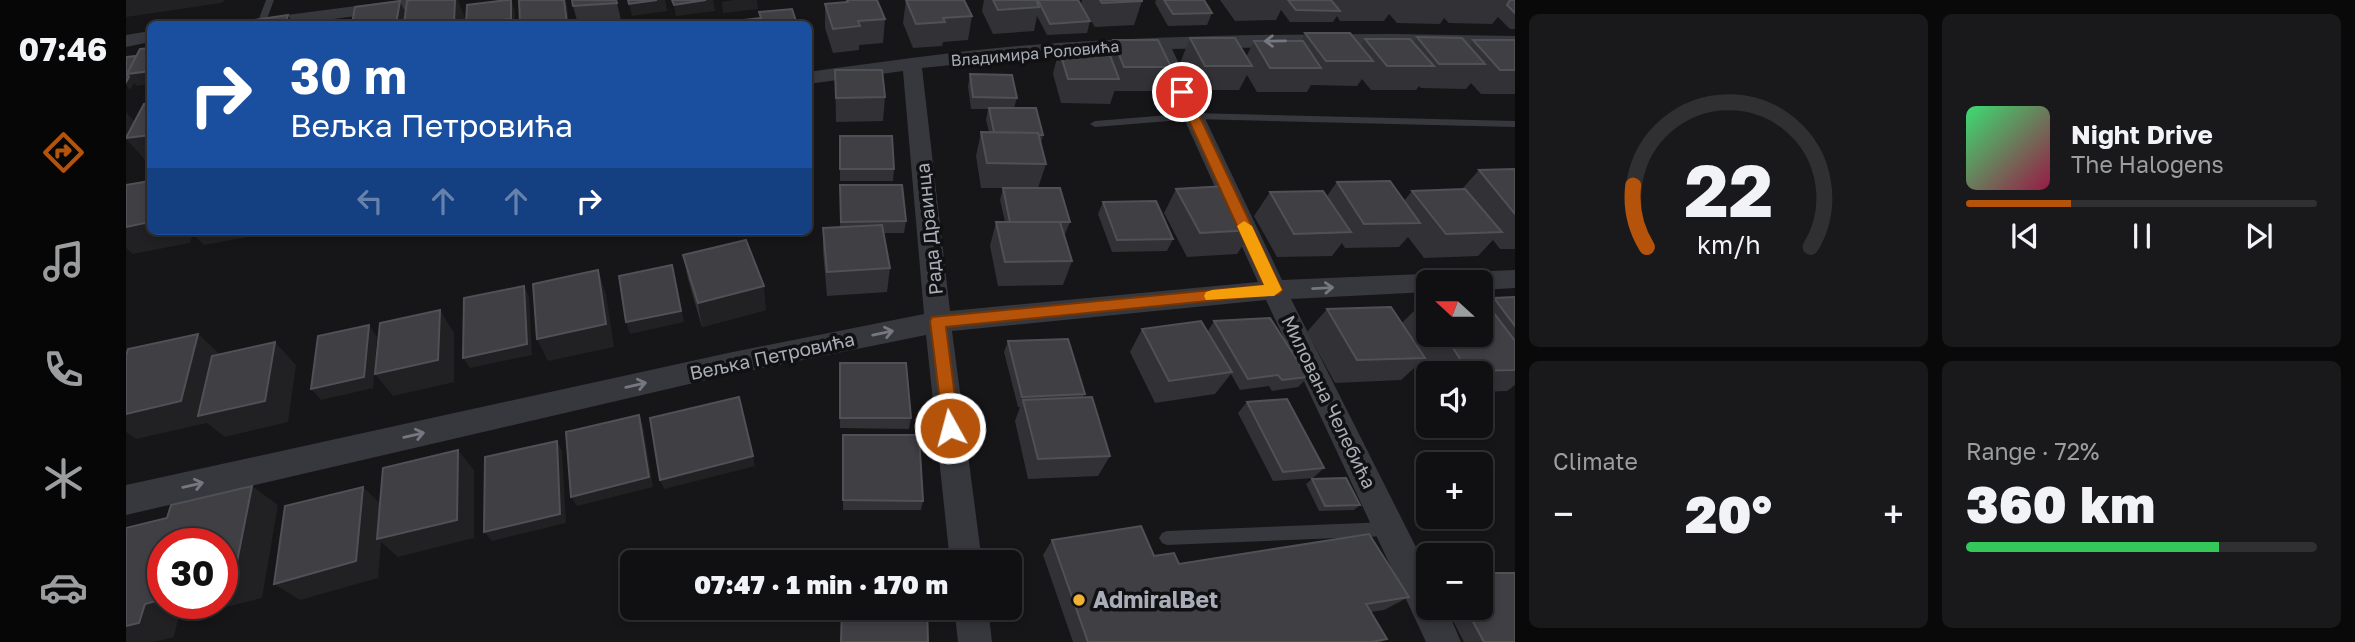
<!DOCTYPE html>
<meta charset="utf-8">
<style>
:root{--surface:#101012;--page:#19191b;--text:#f1f3f6;--muted:#9c9d9f;--line:#303032;--accent:#b45309}
body{margin:0;font-family:"Golos Text",sans-serif;background:var(--page);color:var(--text);height:100vh;display:flex;flex-direction:column;font-size:26px;white-space:nowrap}
*{box-sizing:border-box;margin:0}
p{font-size:23px;color:var(--muted)}
.icon{flex:none;width:38px;height:38px;fill:none;stroke:currentColor;stroke-width:2;stroke-linecap:round;stroke-linejoin:round}
.map{position:relative;flex:1;overflow:hidden}
.panel{display:flex;flex-direction:column;gap:14px;padding:14px;background:#09090a;width:840px}
.panel>*{flex:none}
.banner{position:absolute;left:21px;top:21px;width:665px;height:214px;border-radius:10px;box-shadow:0 4px 10px #0003,0 0 0 2px var(--line);background:#1a4fa0;color:#fff;overflow:hidden}
.needle{width:46px;rotate:291deg}
.buttons{position:absolute;left:1290px;top:270px;display:grid;gap:14px}
.buttons a{display:grid;place-items:center;width:77px;height:77px;border-radius:10px;background:var(--surface);box-shadow:0 4px 10px #0003,0 0 0 2px var(--line);font-size:35px}
.speed{position:absolute;left:21px;top:528px;display:flex;gap:14px;font-size:35px;font-weight:700;text-align:center}
.speed>*{display:grid;place-content:center;width:91px;height:91px;border-radius:50%;background:var(--surface);box-shadow:0 4px 10px #0003,0 0 0 2px var(--line);line-height:1}
.speed .limit{border:10px solid #d22;background:#fff;color:#111}
.pin{position:absolute;display:grid;place-items:center;width:60px;height:60px;color:#fff;margin:-30px;border:4px solid #fff;border-radius:50%;box-shadow:0 2px 7px #0007}
.me{position:absolute;width:77px;margin:-38px;rotate:353deg;stroke-linejoin:round;filter:drop-shadow(0 0 5px #0008)}
.turn{display:flex;align-items:center;gap:24px;height:147px;padding:0 28px;font-size:32px}
.turn .icon{width:91px;height:91px;stroke-width:2.5}
.turn b{display:block;font-size:49px;line-height:60px}
.lanes{display:flex;align-items:center;height:66px;padding:0 28px;background:#0003;justify-content:center;gap:35px;direction:ltr}
.lanes .off{opacity:.35}
.big{font-size:52px;font-weight:800;line-height:1.1}
.panel .widget{flex:1;display:flex;flex-direction:column;justify-content:center;gap:10px;min-width:0;padding:0 24px;border-radius:10px;background:var(--page)}
.panel .dial{align-items:center;gap:0}
.dial svg{height:182px;overflow:visible;fill:none;stroke:var(--line);stroke-width:7;stroke-linecap:round;text-anchor:middle}
.dial text{fill:var(--text);stroke:none}
.song{display:flex;align-items:center;gap:21px}
.cover{width:84px;height:84px;border-radius:10px;background:linear-gradient(135deg,hsl(140 70% 55%),hsl(340 70% 35%))}
.played{height:7px;border-radius:4px;background:linear-gradient(90deg,var(--accent) 30%,var(--line) 30%)}
.keys{display:flex;justify-content:space-around;direction:ltr}
.heat{display:flex;justify-content:space-between;align-items:center;font-size:38px;direction:ltr}
.charge{height:10px;border-radius:5px;background:linear-gradient(90deg,#34c759 72%,var(--line) 0)}
.panel .tiles{flex:1;display:grid;gap:14px;grid-template-columns:repeat(2,1fr)}
.trip{position:absolute;left:494px;top:550px;width:402px;height:70px;border-radius:10px;background:var(--surface);box-shadow:0 4px 10px #0003,0 0 0 2px var(--line);font-weight:800;line-height:70px;text-align:center}
main{display:flex;flex:1;min-height:0}
.tabs{display:flex;flex-direction:column;width:126px;justify-content:space-around;align-items:center;background:#060607;color:var(--muted)}
.tabs .icon{width:49px;height:49px}
.tabs .selected{color:var(--accent)}
.tabs b{font-size:32px;color:var(--text)}
.map>svg:first-child{display:block}
.lines{fill:none;stroke-linecap:round;stroke-linejoin:round}
.service{fill:#37383d;fill-rule:evenodd}
.minor{fill:#37383d;fill-rule:evenodd}
.wall{fill:#323236}
.shaded-wall{fill:#212124}
.building{fill:#3f3f44;stroke:#4f5156;stroke-width:2}
.oneway{stroke:#757881}
.route{fill:#b45309;stroke:#753606;stroke-width:2}
.slow{fill:#f59e0b}
.poi-dot{fill:#f2b134;stroke:#111113;stroke-width:2.5}
.labels{text-anchor:middle;stroke-width:7;stroke-linejoin:round;paint-order:stroke}
.far-street-label{font-size:16px;fill:#a8adb8;stroke:#111113}
.street-label{font-size:19px;fill:#a8adb8;stroke:#111113}
.near-poi-label{font-size:23px;font-weight:bold;fill:#a8adb8;stroke:#111113;text-anchor:start}
</style>
<main>
<nav class="tabs">
<b>07:46</b>
<svg class="icon selected" aria-label="directions" viewBox="0 0 24 24"><path d="M12 3l9 9-9 9-9-9zM9 14v-3h6M13 9l2 2-2 2"/></svg>
<svg class="icon" aria-label="music" viewBox="0 0 24 24"><path d="M9 18V5l10-2v13"/><circle cx="6" cy="18" r="3"/><circle cx="16" cy="16" r="3"/></svg>
<svg class="icon" aria-label="phone" viewBox="0 0 24 24"><path d="M5 4h4l2 5-3 2q2 4 5 5l2-3 5 2v4C11 20 4 13 5 4z"/></svg>
<svg class="icon" aria-label="climate" viewBox="0 0 24 24"><path d="M12 3v18M4 7l16 10M4 17L20 7"/></svg>
<svg class="icon" aria-label="car" viewBox="0 0 24 24"><path d="M5 17H2v-5l4-1 3-4h7l3 4 3 1v5h-3M9 17h6M6 11h13"/><circle cx="7" cy="17" r="2"/><circle cx="17" cy="17" r="2"/></svg>
</nav>
<div class="map">
<svg width="1389" height="642" viewBox="0 0 1389 642">
<rect width="100%" height="100%" fill="#161618"/>
<g class="lines">
<path class="service" d="M140 0H148L139 24H131Z
M1068 113 1389 121V127L1068 119 969 127 964 124 969 121Z
M1262 522 1267 524 1269 529 1267 534 1262 536 1041 545 1036 543 1033 538 1036 533 1041 531Z"/>
<path class="minor" d="M276 0H326L317 5 168 24H121L130 19Z
M24 31V42L0 47V35Z
M1268 34 1389 36V48L1208 46 1046 49 1156 280 1389 270V288L1354 290V282H1302V292L1165 299 1302 571V607H1320L1335 642H1300L1140 300 826 331 856 562H824L800 335 602 375 0 515V485L602 353 798 314 777 71 682 84V72C757 62 831 51 905 45 1026 36 1147 34 1268 34ZM1027 50 1132 282 824 311 796 68 905 57Z
M828 607H862L866 642H832Z"/>
</g>
<path class="wall" d="M720 0H751L759 19 757 43 733 45V50L707 53 699 28V4L720 2Z
M780 0 846 16 842 40 817 42 816 46 787 48 777 23Z
M858 0H912L964 21 961 33 921 35 911 16 908 31 867 34 856 11Z
M956 0H1016V1L1008 25 969 27 955 5Z
M1030 0H1078L1086 13 1081 25 1042 26 1029 3Z
M1094 0H1389V29H1384L1372 17 1366 24 1323 23 1318 18 1314 24 1271 23 1263 14 1258 21H1214L1211 16 1207 22H1164L1155 10 1150 20 1109 21Z
M491 3 496 24H452L447 6Z
M1179 33 1234 46 1239 39 1287 43 1291 37 1343 45 1347 40H1389V94H1355L1345 83 1340 89 1295 88 1293 86 1290 90H1245L1236 79 1231 86 1185 85 1181 92H1131L1121 75 1113 90H1068L1054 63 1064 38 1120 57 1128 41H1175Z
M987 40 1045 67 1035 91H989V90L984 104 935 103 927 74 933 49 983 52Z
M709 70 759 97 757 121 710 122Z
M844 74 891 98 888 108 917 135 915 143 920 164 912 188 944 222 939 234H938L946 261 937 285 872 286 864 246 870 222H879L874 200 877 188H895H855L850 156 855 132H863L860 120 862 109H845L842 86Z
M714 136 768 169 767 181H714Z
M1389 169V249H1374L1367 240 1352 256 1298 258 1282 237 1273 247 1219 248 1216 243 1206 256 1151 257 1128 216 1144 192 1201 196 1211 182 1278 201 1286 191 1336 189 1353 170Z
M714 185 780 221 778 233H758L764 268 761 292 701 296 697 252V228L714 227Z
M1050 189 1127 230 1111 254 1061 257 1038 213Z
M977 202 1047 239 1041 251 986 252 972 214Z
M557 255 640 310 576 327 562 279Z
M1389 297V385L1381 391 1354 392V373H1303L1296 361 1275 380 1209 383 1181 332 1201 309 1276 323 1296 303H1302V334H1354V310L1368 298Z
M1088 321 1182 377 1172 387 1146 391 1143 386 1114 390 1105 374 1089 394 1029 403 1004 352 1016 329 1082 331Z
M882 341 959 394 957 397 984 456 972 476 902 479 889 421 894 407H892L878 352Z
M713 374 785 418 783 429 714 428Z
M1121 402 1198 468 1187 478 1147 481 1112 413Z
M717 435 797 501 795 510H717Z
M1186 479 1234 505 1228 510 1193 511 1180 484Z
M926 540 1028 556 1053 564 1283 597 1258 610 1245 612 1261 639 1255 642H947L917 555Z
M1320 607H1354L1389 642H1338Z"/>
<path class="shaded-wall" d="M0 0H100L95 3 0 17Z
M329 0H332L339 18 338 24H321Z
M385 0 389 11V24H344Z
M438 0H440L441 4 443 24H427Z
M531 0H539L541 11 506 16 503 4Z
M580 0H587L589 11 550 16 548 5Z
M608 0H631L632 9 597 13 596 2Z
M274 1 285 24H270Z
M162 15 168 24H159Z
M406 21 407 24H394V23Z
M24 71V84L11 86 8 83 4 90 0 85 1 74Z
M0 112 9 122 24 135V163H22L0 139Z
M24 222V231H139V234L78 245 67 234 64 243 7 254 0 248V227Z
M472 270 480 294 488 347 422 361 411 339Z
M549 277 558 322 504 334 500 322Z
M398 286 403 297 406 355 344 368 337 358Z
M638 286 640 310 576 327 572 303Z
M314 310 328 333V382L267 396 249 374Z
M243 325 251 337 247 388 195 400 185 389Z
M72 334 96 356 149 342 170 365 162 422 99 437 81 423 10 439 0 432V414Z
M513 415 517 425 527 487 451 506 445 497Z
M431 441 436 451 440 523 366 541 358 532Z
M332 450 348 470V538L272 557 255 542 252 578 174 600 148 584 237 487 257 506Z
M627 456 629 466 538 489 534 480Z
M126 486 152 505 136 598 52 619 48 637 29 642H0V626L19 604 37 599V604H96V585Z"/>
<path class="building" d="M285 0H329L328 23 321 24H278L281 1Z
M381 0H385V19L340 24 341 5Z
M393 0H438L441 23 427 24H407L406 21 394 23Z
M446 0H490L491 3 447 6Z
M502 0H531L503 4Z
M546 0H580L548 5Z
M721 0H751L759 19 732 21 734 26 707 29 699 4 722 2Z
M780 0H838L846 16 817 18 819 22 790 24Z
M867 0H910L913 7 872 10Z
M912 0H952L964 21 924 24Z
M974 0H1016V1L976 3Z
M1038 0H1078L1086 13 1047 14Z
M1162 0H1205L1214 11 1170 10Z
M1384 0H1389V13L1381 5Z
M274 1 270 24H226L229 7Z
M666 9 671 24H609L608 21 635 18 633 12Z
M162 15 159 24H108L109 23Z
M227 20 226 24H194Z
M579 21 580 24H550Z
M1179 33H1224L1247 61H1200Z
M1291 37 1336 38 1359 64H1313Z
M1064 38H1109L1126 66H1079Z
M1239 39H1284L1308 66H1261Z
M987 40H1032L1045 67H998Z
M1347 40H1389V70H1374Z
M1128 41H1177L1195 68H1144Z
M24 48V71L1 74 14 49Z
M933 49 982 50 993 79H942Z
M10 56 1 74 3 77 0 82V57Z
M709 70H756L759 97 710 98Z
M844 74 886 75 891 98 847 97Z
M24 103V135L0 138 18 104Z
M863 108H910L917 135H913L912 133 868 132Z
M855 132 912 133 920 164 861 163Z
M714 136H766L768 169H714Z
M1389 169V214L1353 170Z
M24 181V222L0 227V185Z
M1264 181 1294 223 1238 224 1211 182Z
M714 185H776L780 221 715 222Z
M1100 186 1127 230 1074 233 1050 189Z
M877 188H934L944 222H884Z
M1339 189 1376 232 1320 234 1286 191Z
M1197 191 1225 232 1168 234 1144 192Z
M1030 201 1047 239 991 240 977 202Z
M870 222H934L946 261 879 262Z
M756 225 764 268 701 272 697 228Z
M620 240 638 286 572 303 557 255Z
M546 265 555 311 500 322 493 276Z
M472 270 480 324 411 339 407 284Z
M398 286 401 344 337 358 338 298Z
M1389 297V326L1368 298Z
M1296 303H1302V311Z
M1265 307 1299 358 1231 360 1201 309Z
M314 310 312 360 249 374 254 323Z
M1354 312H1367L1389 341V370L1342 371 1318 334H1354Z
M1144 318 1182 377 1156 380 1152 375 1122 379 1088 321Z
M1075 321 1106 372 1043 381 1016 329Z
M243 325 238 377 185 389 192 336Z
M72 334 55 401 0 414V356L2 349Z
M942 339 959 394 896 397 882 341Z
M149 342 139 401 72 416 86 356Z
M714 363H780L785 418H714Z
M613 397 627 456 534 480 524 418Z
M966 397 984 456 912 459 897 400Z
M1161 399 1198 468 1157 472 1121 402Z
M513 415 523 477 445 497 440 432Z
M717 435H793L797 501 717 500Z
M431 441 434 514 358 532 359 457Z
M332 450 331 520 251 539 257 468Z
M1220 478 1234 505 1199 506 1186 479Z
M126 486 107 582 96 585V544H37V599L19 604 13 623 0 626V528L41 518 45 505Z
M237 487 230 561 148 584 159 506Z
M1015 526 1028 556 1048 553 1053 564 1243 534 1283 597 1240 604 1261 639 1245 642H962L926 540Z
M1354 573H1389V642H1358L1339 607H1354Z
M716 607 751 608V607H801L802 642H715Z"/>
<defs><path id="oneway-shaft" d="M-6 0H5M1.5-3L5.5 0L1.5 3" fill="none" stroke-width="1.6" stroke-linecap="round" stroke-linejoin="round" transform="scale(1.75)"/></defs>
<g class="oneway">
<use href="#oneway-shaft" transform="translate(1149 41) rotate(179)"/>
<use href="#oneway-shaft" transform="translate(1197 288) rotate(-3)"/>
<use href="#oneway-shaft" transform="translate(757 333) rotate(-12)"/>
<use href="#oneway-shaft" transform="translate(510 385) rotate(-13)"/>
<use href="#oneway-shaft" transform="translate(288 435) rotate(-13)"/>
<use href="#oneway-shaft" transform="translate(67 485) rotate(-13)"/>
</g>
<path class="route" d="M1056 88 1062 92 1156 290 1153 294 820 327 833 428 831 434 824 436 818 434 804 321 806 317 1138 285 1050 92Z"/>
<path class="slow" d="M1118 221 1126 226 1156 290 1148 296 1080 300 1078 296 1080 292 1086 290 1138 285 1111 226Z"/>
<circle class="poi-dot" cx="953" cy="600" r="7"/>
<g class="labels">
<g class="far-street-label">
<text transform="translate(909 53) rotate(-5)" y="6">Владимира Роловића</text>
</g>
<g class="street-label">
<text transform="translate(803 229) rotate(-96)" y="7">Рада Драинца</text>
<text transform="translate(646 356) rotate(-12)" y="7">Вељка Петровића</text>
<text transform="translate(1203 402) rotate(64)" y="7">Милована Челебића</text>
</g>
<g class="near-poi-label">
<text x="967" y="608">AdmiralBet</text>
</g>
</g>
</svg>
<div class="buttons">
<a><svg class="needle" viewBox="-14 -14 28 28"><path d="M0-13l5 13h-10z" fill="#e53935"/><path d="M0 13l5-13h-10z" fill="#9c9d9f"/></svg></a>
<a><svg class="icon" aria-label="sound" viewBox="0 0 24 24"><path d="M4 9h4l5-4v14l-5-4H4zM17 9q2 3 0 6"/></svg></a>
<a>+</a>
<a>−</a>
</div>
<div class="speed"><div class="limit">30</div></div>
<div class="pin" style="left:1056px;top:92px;background:#d93025"><svg class="icon" aria-label="arrive" viewBox="0 0 24 24"><path d="M6 21V4h12l-3 4 3 4H6"/></svg></div>
<svg class="me" style="left:824px;top:428px" viewBox="-20 -20 40 40"><circle r="17" fill="#b45309" stroke="#fff" stroke-width="3"/><path d="M0-11L8 9 0 5-8 9z" fill="#fff"/></svg>
<div class="trip">07:47 · 1 min · 170 m</div>
<div class="banner">
<div class="turn"><svg class="icon" aria-label="right" viewBox="0 0 24 24"><path d="M7 20v-9h11M14 6l5 5-5 5"/></svg><div><b>30 m</b>Вељка Петровића</div></div>
<div class="lanes"><svg class="icon off" aria-label="left" viewBox="0 0 24 24"><path d="M17 20v-9H6M10 6l-5 5 5 5"/></svg><svg class="icon off" aria-label="ahead" viewBox="0 0 24 24"><path d="M12 20V5M6 11l6-6 6 6"/></svg><svg class="icon off" aria-label="ahead" viewBox="0 0 24 24"><path d="M12 20V5M6 11l6-6 6 6"/></svg><svg class="icon" aria-label="right" viewBox="0 0 24 24"><path d="M7 20v-9h11M14 6l5 5-5 5"/></svg></div>
</div>
</div>
<section class="panel">
<div class="tiles">
<div class="widget dial"><svg viewBox="0 0 100 80">
<path d="M14 69A42 42 0 1 1 86 69"/>
<path d="M14 69A42 42 0 0 1 8 42" stroke="#b45309"/>
<text x="50" y="56" font-size="32" font-weight="700">22</text>
<text x="50" y="72" font-size="11">km/h</text>
</svg></div>
<div class="widget">
<div class="song"><i class="cover"></i><div><b>Night Drive</b><p>The Halogens</p></div></div>
<div class="played"></div>
<div class="keys"><svg class="icon" aria-label="previous" viewBox="0 0 24 24"><path d="M18 5L8 12l10 7zM5 5v14"/></svg><svg class="icon" aria-label="pause" viewBox="0 0 24 24"><path d="M8 5v14M16 5v14"/></svg><svg class="icon" aria-label="next" viewBox="0 0 24 24"><path d="M6 5l10 7-10 7zM19 5v14"/></svg></div>
</div>
<div class="widget"><p>Climate</p>
<div class="heat"><a>−</a><b class="big">20°</b><a>+</a></div>
</div>
<div class="widget"><p>Range · 72%</p><b class="big">360 km</b><div class="charge"></div></div>
</div>
</section>
</main>
